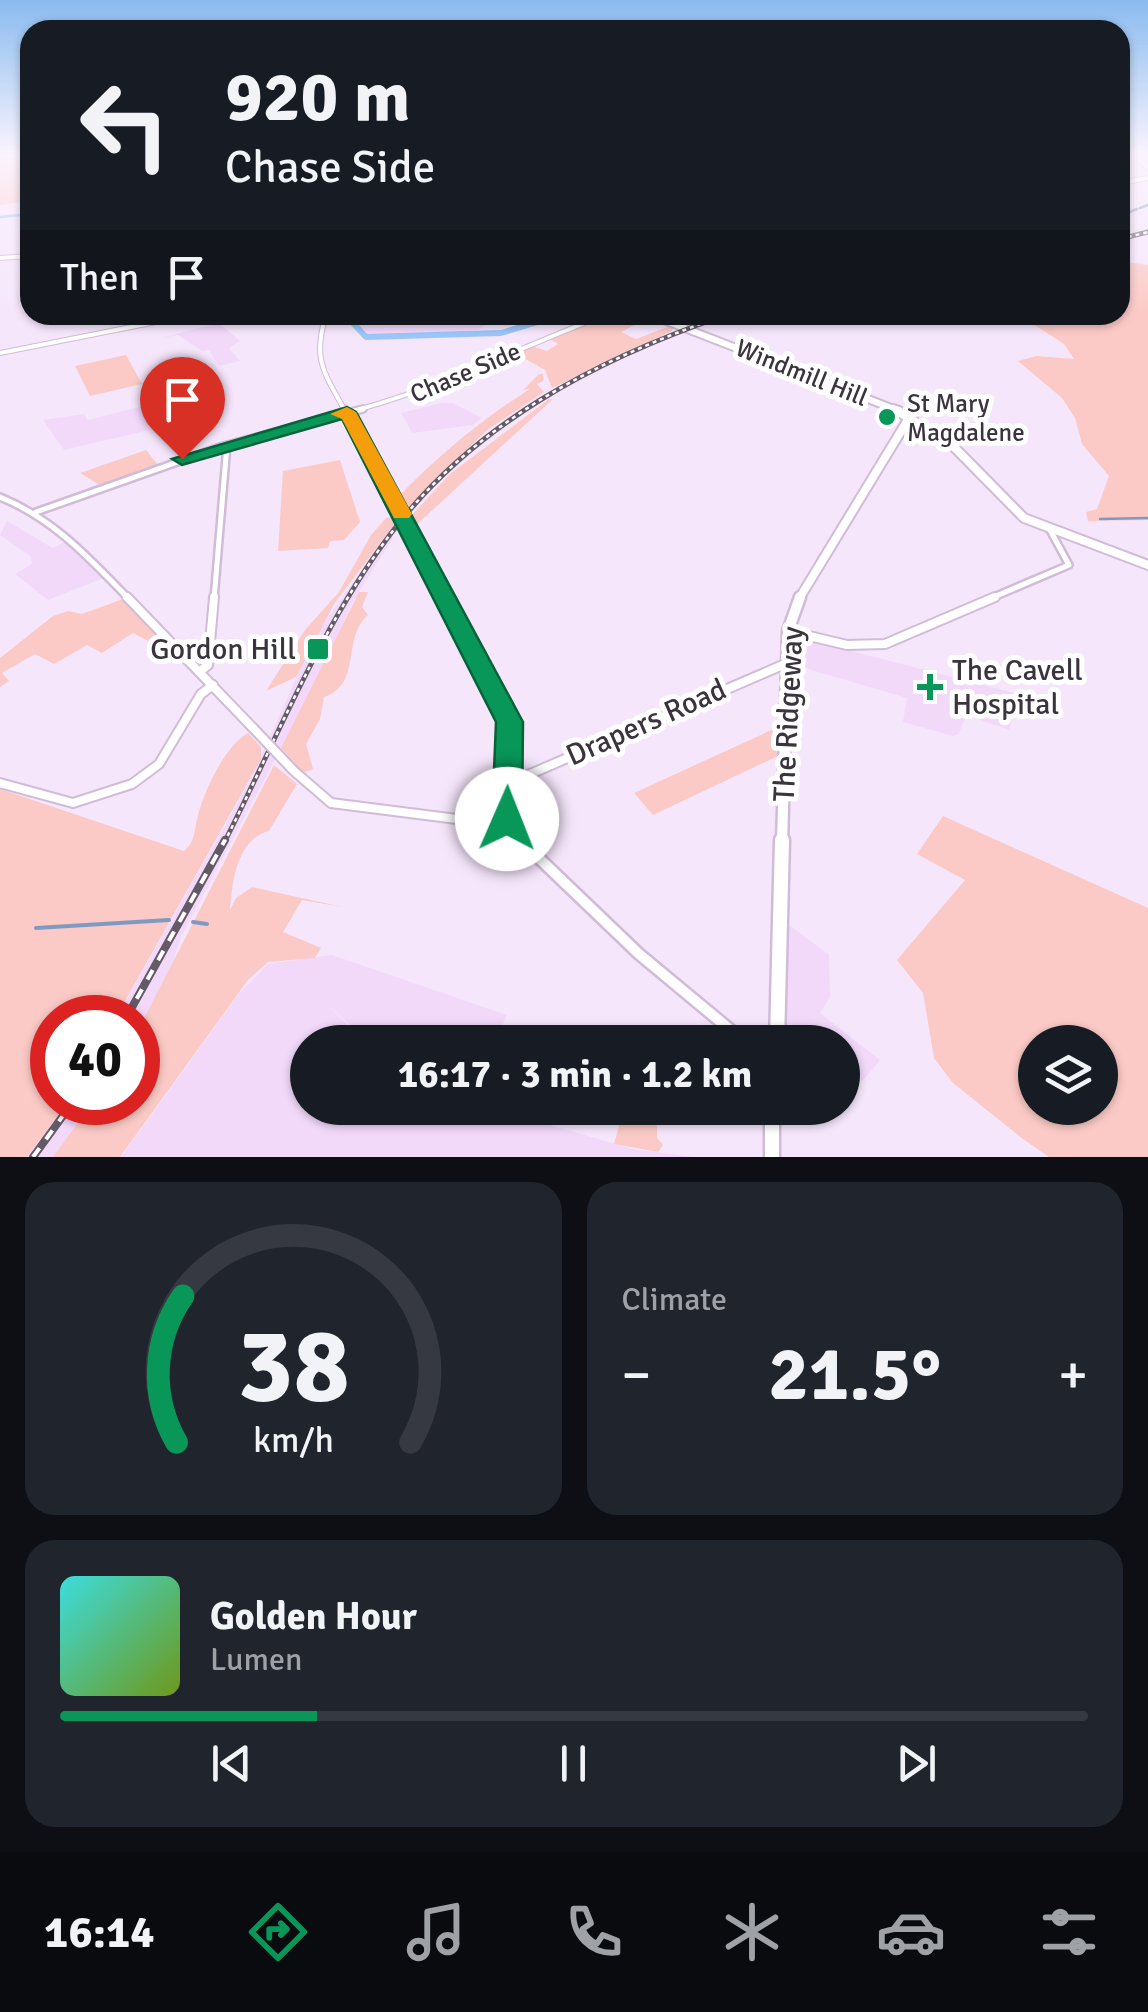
<!DOCTYPE html>
<meta charset="utf-8">
<style>
:root{--surface:#171b24;--page:#20242c;--text:#f1f3f6;--muted:#9ea1a6;--line:#363941;--accent:#089758}
body{margin:0;font-family:Signika,sans-serif;background:var(--page);color:var(--text);height:100vh;display:flex;flex-direction:column;font-size:38px;white-space:nowrap}
*{box-sizing:border-box;margin:0}
p{font-size:32px;color:var(--muted)}
.icon{flex:none;width:55px;height:55px;fill:none;stroke:currentColor;stroke-width:2;stroke-linecap:round;stroke-linejoin:round}
.map{position:relative;height:1157px;overflow:hidden}
.sheet{display:flex;flex-direction:column;gap:25px;padding:25px;background:#0d0f14;flex:1}
.sheet>*{flex:none}
.hud{position:absolute;left:20px;top:20px;width:1110px;height:305px;border-radius:30px;box-shadow:0 2px 8px #0004;background:#171b24;color:var(--text);overflow:hidden}
.fabs{position:absolute;left:1018px;top:1025px;display:grid;gap:20px}
.fabs a{display:grid;place-items:center;width:100px;height:100px;border-radius:50%;background:var(--surface);box-shadow:0 2px 8px #0004;font-size:50px}
.speed{position:absolute;left:30px;top:995px;display:flex;gap:20px;font-size:50px;font-weight:700;text-align:center}
.speed>*{display:grid;place-content:center;width:130px;height:130px;border-radius:50%;background:var(--surface);box-shadow:0 2px 8px #0004;line-height:1}
.speed .limit{border:15px solid #d22;background:#fff;color:#111}
.pin{position:absolute;display:grid;place-items:center;width:85px;height:85px;color:#fff;margin:-102px -42px;border-radius:50% 50% 50% 0;rotate:-45deg;box-shadow:0 0 10px #0007}
.pin .icon{rotate:45deg}
.me{position:absolute;width:110px;margin:-55px;rotate:1deg;stroke-linejoin:round;filter:drop-shadow(0 0 8px #0008)}
.turn{display:flex;align-items:center;gap:35px;height:210px;padding:0 40px;font-size:45px}
.turn .icon{width:130px;height:130px;stroke-width:2.5}
.turn b{display:block;font-size:70px;line-height:85px}
.then{display:flex;align-items:center;height:95px;padding:0 40px;background:#0003;gap:20px;font-size:38px}
.big{font-size:75px;font-weight:700;line-height:1.1}
.sheet .widget{flex:1;display:flex;flex-direction:column;justify-content:center;gap:15px;min-width:0;padding:0 35px;border-radius:30px;background:var(--page)}
.sheet .dial{align-items:center;gap:0}
.dial svg{height:260px;overflow:visible;fill:none;stroke:var(--line);stroke-width:7;stroke-linecap:round;text-anchor:middle}
.dial text{fill:var(--text);stroke:none}
.song{display:flex;align-items:center;gap:30px}
.cover{width:120px;height:120px;border-radius:15px;background:linear-gradient(135deg,hsl(180 70% 55%),hsl(80 70% 35%))}
.played{height:10px;border-radius:5px;background:linear-gradient(90deg,var(--accent) 25%,var(--line) 25%)}
.keys{display:flex;justify-content:space-around;direction:ltr}
.heat{display:flex;justify-content:space-between;align-items:center;font-size:55px;direction:ltr}
.sheet .tiles{flex:1;display:grid;gap:25px;grid-template-columns:1fr 1fr}
.widget:last-child{grid-column:span 2}
.trip{position:absolute;left:290px;top:1025px;width:570px;height:100px;border-radius:50px;background:var(--surface);box-shadow:0 2px 8px #0004;font-weight:700;line-height:100px;text-align:center}
.dock{display:flex;height:160px;justify-content:space-around;align-items:center;background:#090b0e;color:var(--muted)}
.dock .icon{width:70px;height:70px}
.dock .current{color:var(--accent)}
.dock b{font-size:45px;color:var(--text)}
.map>svg:first-child{display:block}
.built{fill:#f2d9fa}
.green{fill:#fbcac6;fill-rule:evenodd}
.lines{fill:none;stroke-linecap:round;stroke-linejoin:round}
.stream-far1{stroke:#7f9ac1;stroke-width:2.5}
.stream{stroke:#7f9ac1;stroke-width:4}
.canal{stroke:#9cc6f9;stroke-width:2.5}
.river{stroke:#9cc6f9;stroke-width:6}
.minor-far3-casing{stroke:#d0bcd7;stroke-width:6}
.minor-far2-casing{stroke:#d0bcd7;stroke-width:10}
.minor-far1-casing{stroke:#d0bcd7;stroke-width:12}
.minor-casing{stroke:#d0bcd7;stroke-width:15}
.major-far3-casing{stroke:#d0bcd7;stroke-width:10}
.major-far2-casing{stroke:#d0bcd7;stroke-width:12}
.major-far1-casing{stroke:#d0bcd7;stroke-width:15}
.major-casing{stroke:#d0bcd7;stroke-width:19}
.minor-far3{stroke:#fff;stroke-width:4}
.minor-far2{stroke:#fff;stroke-width:5}
.minor-far1{stroke:#fff;stroke-width:8}
.minor{stroke:#fff;stroke-width:10}
.major-far3{stroke:#fff;stroke-width:6}
.major-far2{stroke:#fff;stroke-width:8}
.major-far1{stroke:#fff;stroke-width:10}
.major{stroke:#fff;stroke-width:14}
.rail-far1-casing{stroke:#645a67;stroke-width:5}
.rail-casing{stroke:#645a67;stroke-width:8}
.rail-far1{stroke:#fff;stroke-width:2.5;stroke-dasharray:4;stroke-linecap:butt}
.rail{stroke:#fff;stroke-width:4;stroke-dasharray:11;stroke-linecap:butt}
.minor-bridge-casing{stroke:#d0bcd7;stroke-width:12;stroke-linecap:butt}
.minor-bridge{stroke:#fff;stroke-width:8}
.route{fill:#089758;stroke:#056239;stroke-width:2.5}
.slow{fill:#f59e0b}
.poi-dot{fill:#089758;stroke:#fff;stroke-width:4}
.labels{text-anchor:middle;stroke-width:10;stroke-linejoin:round;paint-order:stroke}
.far-street-label{font-size:25px;fill:#3b333e;stroke:#fff}
.far-poi-label{font-size:25px;fill:#3b333e;stroke:#fff;text-anchor:start}
.poi-label{font-size:30px;fill:#3b333e;stroke:#fff;text-anchor:end}
.street-label{font-size:30px;fill:#3b333e;stroke:#fff}
</style>
<div class="map">
<svg width="1148" height="1157" viewBox="0 0 1148 1157">
<rect width="100%" height="100%" fill="#f6e6fc"/>
<path class="built" d="M358 315H501L478 330 413 336H371L355 322Z
M219 323 240 341 229 348 240 361 219 366 209 350 202 351 178 335 160 338Z
M155 403 171 425 64 450 43 420 84 414 88 420Z
M441 403H453L482 418 473 425 412 433 401 413Z
M7 521 53 548 67 540 104 578 48 600 15 574 32 564 30 556 0 535Z
M386 536 393 538 352 603 322 671 181 937 169 974 138 1030V1018H116L253 776 313 639Z
M793 636 1018 694 1009 730 966 715 959 734 953 736 903 722 907 698 791 664Z
M788 924 829 955 830 997 820 1013 880 1060 863 1081 843 1065 842 1042H815L786 1032Z
M332 955 507 1015 495 1042H369L328 1005 365 1042H308V1108H491L633 1149 695 1157H121L238 995 268 964Z
M67 1103H92L53 1157H27Z"/>
<path class="green" d="M0 153H30V201L0 205Z
M1120 261 1148 265V520L1088 521 1086 512 1097 509 1109 476 1082 444 1075 418 1062 398 1018 361 1036 356 1074 359 1064 344 1019 315H1120Z
M610 315 652 316 621 332 636 339 673 325 672 331 552 388 545 370 515 353 531 346 547 351 558 344 549 339Z
M126 355 142 384 90 396 75 366Z
M539 374H543V381L537 384 544 392 486 431 404 512 396 499C438 456 479 421 530 389L523 390Z
M549 399H553L413 528 408 519 450 474Z
M146 450 158 465 103 487 80 473Z
M340 460 360 522 344 540 330 541 328 548 278 551 283 471Z
M398 515 390 518 396 522 334 604 296 677 266 691 305 630 339 592 371 535 386 518Z
M359 592H368L362 607 368 615C341 638 363 684 324 697L320 719 306 744 313 769 303 773 281 748Z
M123 599 158 636 148 641 133 633 102 653 87 645 54 664 35 654 2 673 9 681 0 687V658L53 616 68 611 82 614Z
M778 727V756L653 815 634 793Z
M248 733 261 747V759L116 1017 52 1018V1102L67 1103 63 1109 27 1157H0V789L184 851C196 841 194 829 198 815 205 789 225 746 248 733Z
M274 765 297 784 269 831C237 839 232 882 230 910L236 898 252 887 343 907 302 900 283 932 321 948 315 958 268 962 248 980 120 1157H53L92 1103 138 1102V1030Z
M943 816 1148 908V1157H1049L1023 1139 953 1083 934 1058 923 993 897 960 965 880 917 854ZM1100 1042V1108H1035V1042Z
M624 1108H657V1138L663 1145 658 1152 614 1144Z"/>
<g class="lines">
<path class="stream-far1" d="M1140 208 1148 205
M1120 216 1137 209
M1100 519 1148 518"/>
<path class="stream" d="M193 922 207 924
M36 928 169 920"/>
<path class="canal" d="M0 217 30 214"/>
<path class="river" d="M355 315 353 323 366 337 501 333 561 315"/>
<defs>
<path id="minor-far3" d="M1131 153 1148 168
M1120 183 1148 178
M0 258 30 256
M326 315C312 360 324 372 345 411
M0 353 191 315
M353 411C440 388 521 347 605 315"/>
<path id="minor-far2" d="M344 409 445 599
M0 497C54 519 89 558 129 599
M36 512 220 447 363 409
M214 599 227 445
M989 599 1069 565 1050 530"/>
<path id="minor-far1" d="M127 597 254 729
M444 597 510 722 504 825
M788 631 847 645 885 644 995 597
M199 672 208 665 214 597
M294 771 331 803 504 825 523 843
M507 779 521 778 785 664
M0 783 73 803 132 784 159 764 201 694 213 685"/>
<path id="minor" d="M520 840 639 954 745 1042"/>
<path id="major-far3" d="M651 315 899 411"/>
<path id="major-far2" d="M893 409 899 411
M896 410 952 445 1024 518 1148 565
M799 599 909 418"/>
<path id="major-far1" d="M782 843 788 631 800 597"/>
<path id="major" d="M777 1042 782 840
M772 1108V1157"/>
</defs>
<use href="#minor-far3" class="minor-far3-casing"/>
<use href="#minor-far2" class="minor-far2-casing"/>
<use href="#minor-far1" class="minor-far1-casing"/>
<use href="#minor" class="minor-casing"/>
<use href="#major-far3" class="major-far3-casing"/>
<use href="#major-far2" class="major-far2-casing"/>
<use href="#major-far1" class="major-far1-casing"/>
<use href="#major" class="major-casing"/>
<use href="#minor-far3" class="minor-far3"/>
<use href="#minor-far2" class="minor-far2"/>
<use href="#minor-far1" class="minor-far1"/>
<use href="#minor" class="minor"/>
<use href="#major-far3" class="major-far3"/>
<use href="#major-far2" class="major-far2"/>
<use href="#major-far1" class="major-far1"/>
<use href="#major" class="major"/>
<defs>
<path id="rail-far1" d="M1120 239 1148 232
M224 843C276 741 320 628 389 536 472 424 597 359 726 315"/>
<path id="rail" d="M126 1018 225 840
M33 1157 73 1102"/>
</defs>
<use href="#rail-far1" class="rail-far1-casing"/>
<use href="#rail" class="rail-casing"/>
<use href="#rail-far1" class="rail-far1"/>
<use href="#rail" class="rail"/>
<defs>
<path id="minor-bridge" d="M254 729 294 771"/>
</defs>
<use href="#minor-bridge" class="minor-bridge-casing"/>
<use href="#minor-bridge" class="minor-bridge"/>
</g>
<linearGradient id="sky" x2="0" y2="1"><stop stop-color="#89bbef"/><stop offset="0.49" stop-color="#fbf4fe"/><stop offset="1" stop-color="#fbf4fe" stop-opacity="0"/></linearGradient>
<rect width="1148" height="315" fill="url(#sky)"/>
<path class="route" d="M347 407 356 412 523 722 522 819 517 827H497L492 819 496 722 342 419 182 465 172 459Z"/>
<path class="slow" d="M347 407 356 412 412 514 409 518H394L342 419 330 414Z"/>
<g class="poi-dot">
<circle cx="887" cy="417" r="10"/>
<rect x="306" y="637" width="24" height="24" rx="5"/>
<path d="M925 672h10v10h10v10h-10v10h-10v-10h-10v-10h10z"/>
</g>
<g class="labels">
<g class="far-street-label">
<text transform="translate(465 372) rotate(-23)" y="9">Chase Side</text>
<text transform="translate(802 372) rotate(22)" y="9">Windmill Hill</text>
</g>
<g class="far-poi-label">
<text x="907" y="412">St Mary<tspan x="907" dy="29">Magdalene</tspan></text>
</g>
<g class="poi-label">
<text x="296" y="659">Gordon Hill</text>
<text x="952" y="680" text-anchor="start">The Cavell<tspan x="952" dy="34">Hospital</tspan></text>
</g>
<g class="street-label">
<text transform="translate(788 714) rotate(-87)" y="10">The Ridgeway</text>
<text transform="translate(646 722) rotate(-24)" y="10">Drapers Road</text>
</g>
</g>
</svg>
<div class="fabs">
<a><svg class="icon" aria-label="layers" viewBox="0 0 24 24"><path d="M12 4l9 5-9 5-9-5zM3 14l9 5 9-5"/></svg></a>
</div>
<div class="speed"><div class="limit">40</div></div>
<div class="pin" style="left:182px;top:459px;background:#d93025"><svg class="icon" aria-label="arrive" viewBox="0 0 24 24"><path d="M6 21V4h12l-3 4 3 4H6"/></svg></div>
<svg class="me" style="left:507px;top:819px" viewBox="-20 -20 40 40"><circle r="19" fill="#fff"/><path d="M0-13L10 11 0 6-10 11z" fill="#089758"/></svg>
<div class="trip">16:17 · 3 min · 1.2 km</div>
<div class="hud">
<div class="turn"><svg class="icon" aria-label="left" viewBox="0 0 24 24"><path d="M17 20v-9H6M10 6l-5 5 5 5"/></svg><div><b>920 m</b>Chase Side</div></div>
<div class="then">Then<svg class="icon" aria-label="arrive" viewBox="0 0 24 24"><path d="M6 21V4h12l-3 4 3 4H6"/></svg></div>
</div>
</div>
<section class="sheet">
<div class="tiles">
<div class="widget dial"><svg viewBox="0 0 100 80">
<path d="M14 69A42 42 0 1 1 86 69"/>
<path d="M14 69A42 42 0 0 1 16 24" stroke="#089758"/>
<text x="50" y="56" font-size="32" font-weight="700">38</text>
<text x="50" y="72" font-size="11">km/h</text>
</svg></div>
<div class="widget"><p>Climate</p>
<div class="heat"><a>−</a><b class="big">21.5°</b><a>+</a></div>
</div>
<div class="widget">
<div class="song"><i class="cover"></i><div><b>Golden Hour</b><p>Lumen</p></div></div>
<div class="played"></div>
<div class="keys"><svg class="icon" aria-label="previous" viewBox="0 0 24 24"><path d="M18 5L8 12l10 7zM5 5v14"/></svg><svg class="icon" aria-label="pause" viewBox="0 0 24 24"><path d="M8 5v14M16 5v14"/></svg><svg class="icon" aria-label="next" viewBox="0 0 24 24"><path d="M6 5l10 7-10 7zM19 5v14"/></svg></div>
</div>
</div>
</section>
<nav class="dock">
<b>16:14</b>
<svg class="icon current" aria-label="directions" viewBox="0 0 24 24"><path d="M12 3l9 9-9 9-9-9zM9 14v-3h6M13 9l2 2-2 2"/></svg>
<svg class="icon" aria-label="music" viewBox="0 0 24 24"><path d="M9 18V5l10-2v13"/><circle cx="6" cy="18" r="3"/><circle cx="16" cy="16" r="3"/></svg>
<svg class="icon" aria-label="phone" viewBox="0 0 24 24"><path d="M5 4h4l2 5-3 2q2 4 5 5l2-3 5 2v4C11 20 4 13 5 4z"/></svg>
<svg class="icon" aria-label="climate" viewBox="0 0 24 24"><path d="M12 3v18M4 7l16 10M4 17L20 7"/></svg>
<svg class="icon" aria-label="car" viewBox="0 0 24 24"><path d="M5 17H2v-5l4-1 3-4h7l3 4 3 1v5h-3M9 17h6M6 11h13"/><circle cx="7" cy="17" r="2"/><circle cx="17" cy="17" r="2"/></svg>
<svg class="icon" aria-label="filters" viewBox="0 0 24 24"><path d="M4 7h16M4 17h16"/><circle cx="9" cy="7" r="2"/><circle cx="15" cy="17" r="2"/></svg>
</nav>
